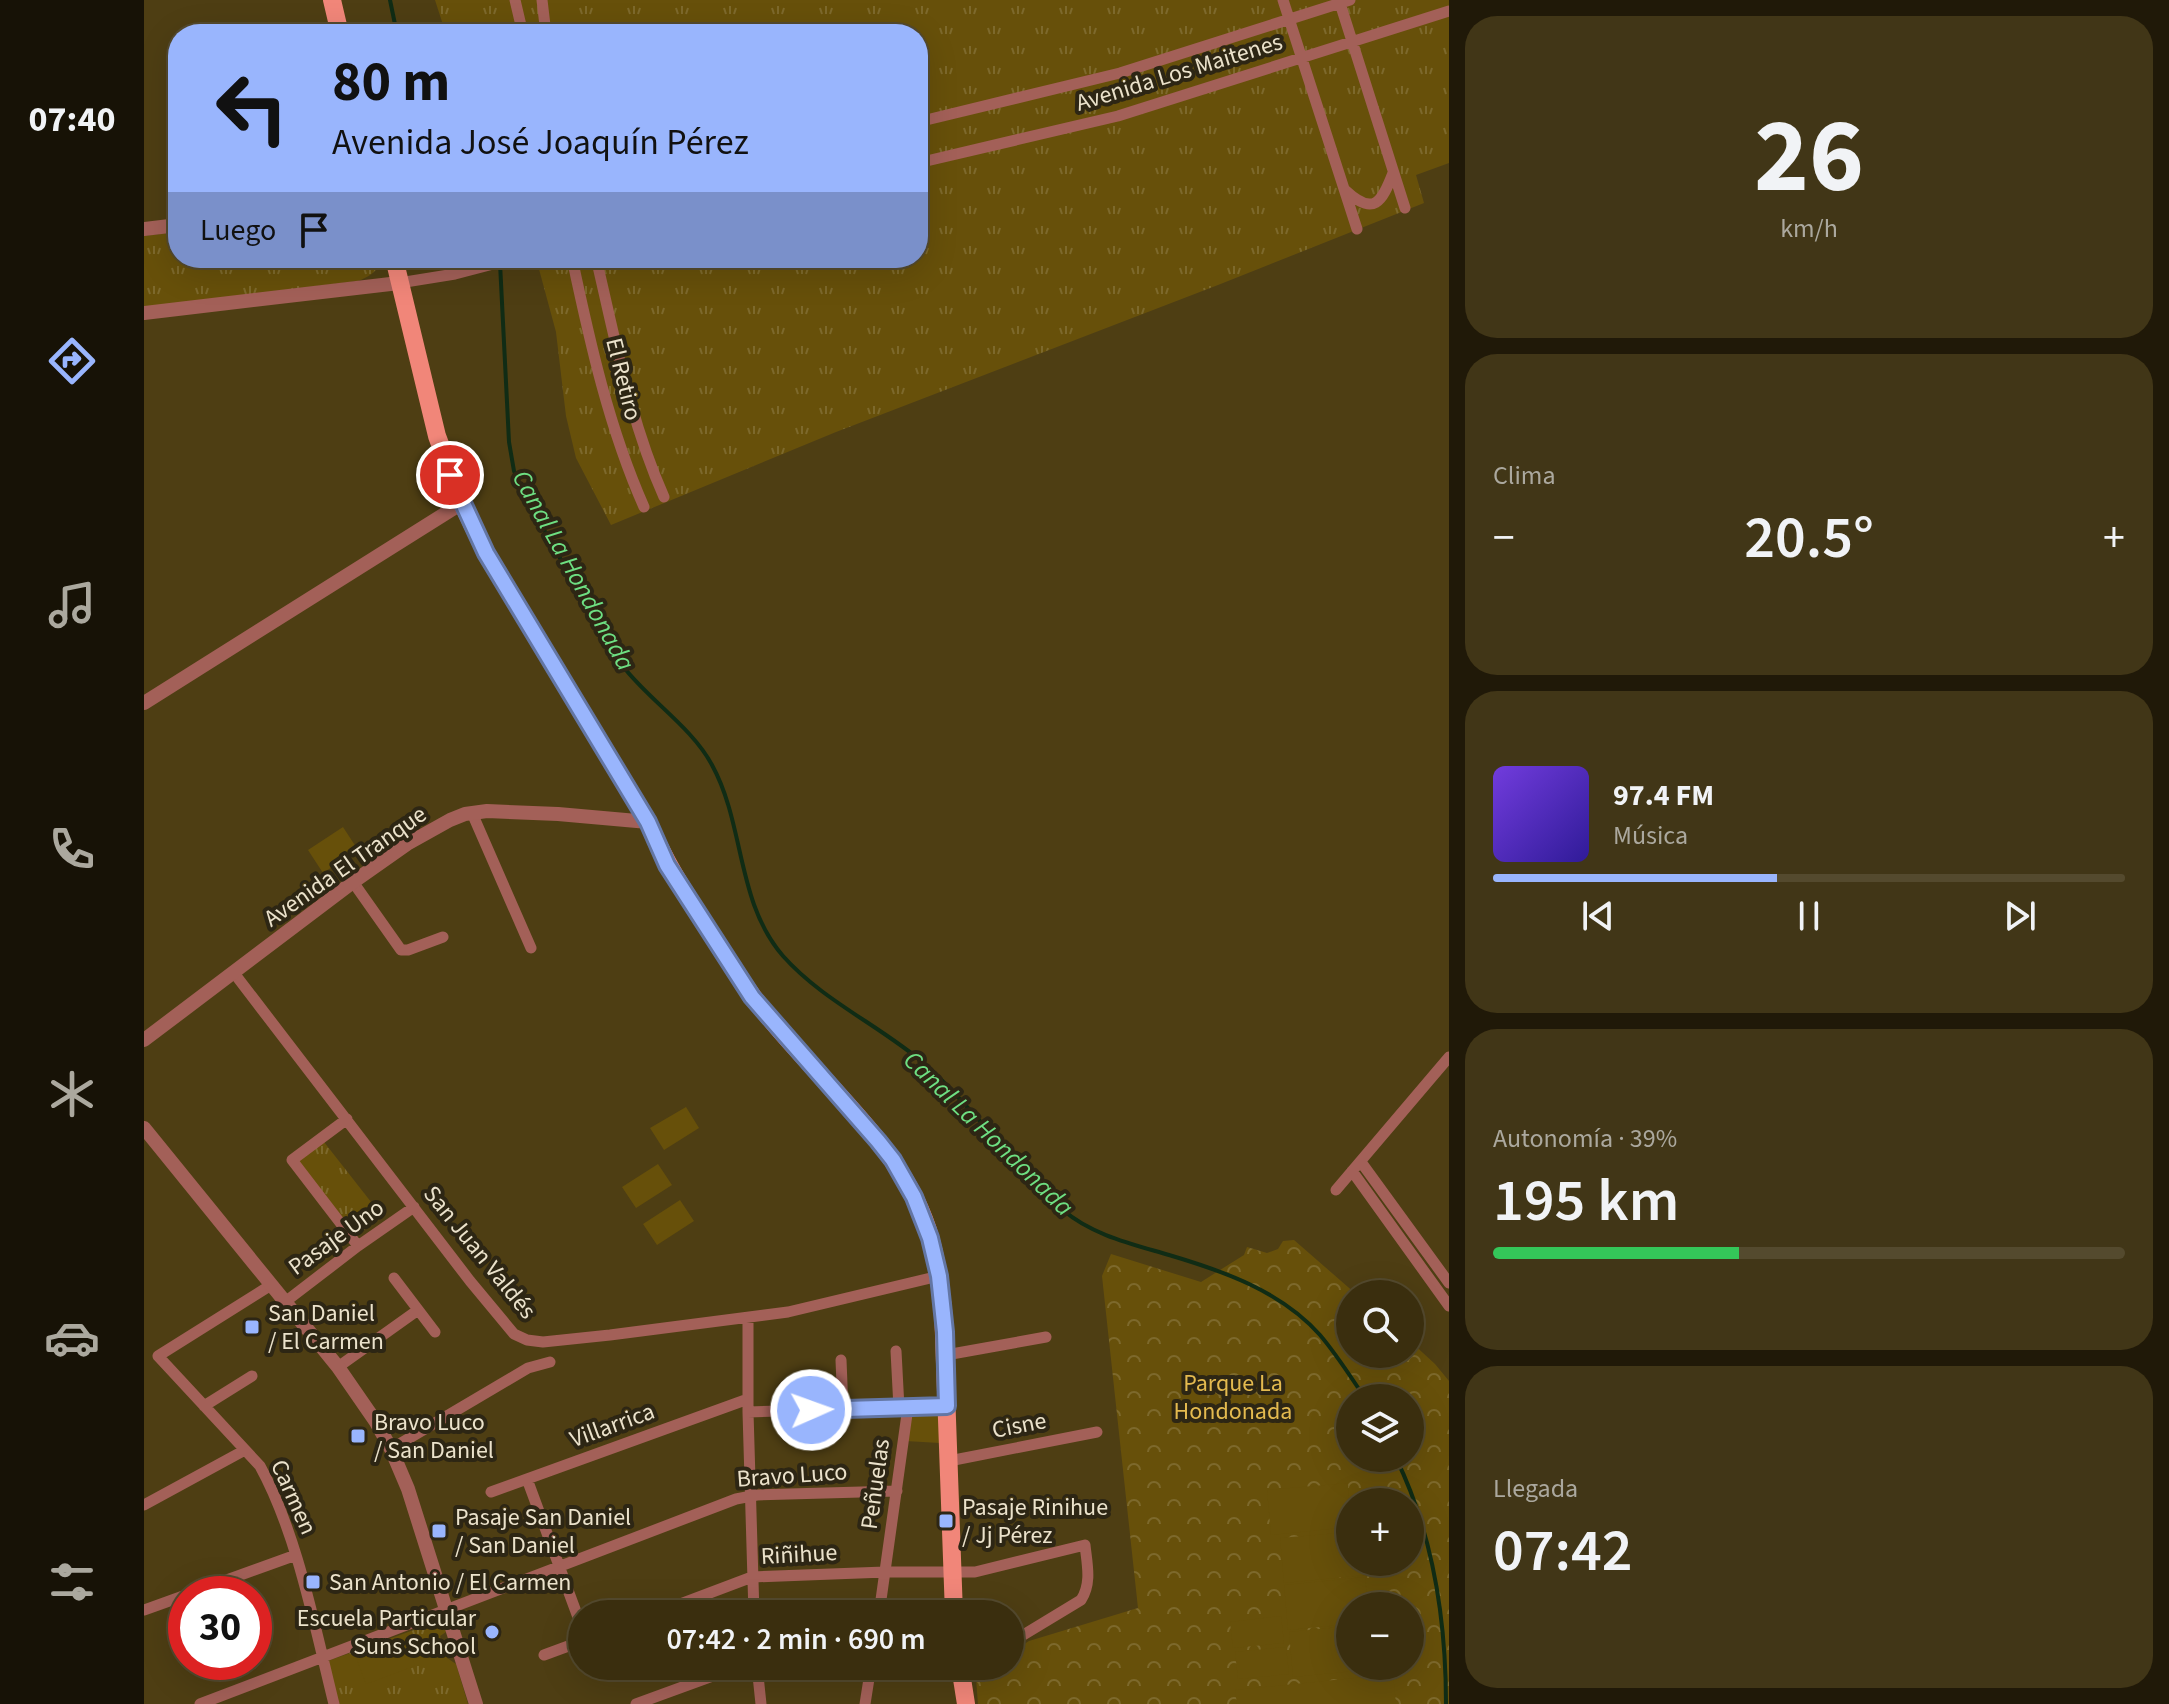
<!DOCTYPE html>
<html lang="es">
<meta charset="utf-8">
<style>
:root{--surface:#3a2e0e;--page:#413617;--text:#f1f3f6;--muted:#aba89e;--line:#544a2e;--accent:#99b5fd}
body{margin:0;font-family:"Source Sans 3",sans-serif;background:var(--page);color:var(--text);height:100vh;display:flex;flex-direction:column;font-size:30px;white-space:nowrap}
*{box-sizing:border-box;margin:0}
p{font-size:26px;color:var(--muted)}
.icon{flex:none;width:44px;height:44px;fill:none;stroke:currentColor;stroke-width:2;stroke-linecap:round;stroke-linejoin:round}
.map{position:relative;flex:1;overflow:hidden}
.sheet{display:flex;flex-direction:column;gap:16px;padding:16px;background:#201908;width:720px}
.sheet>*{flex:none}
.guide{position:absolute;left:24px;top:24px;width:760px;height:244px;border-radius:32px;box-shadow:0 8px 32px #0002,0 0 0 2px var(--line);background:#99b5fd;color:#111;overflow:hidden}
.tools{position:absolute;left:1192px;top:1280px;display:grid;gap:16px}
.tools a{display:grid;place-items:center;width:88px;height:88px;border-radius:50%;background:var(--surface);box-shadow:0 8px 32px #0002,0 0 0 2px var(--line);font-size:40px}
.speed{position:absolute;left:24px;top:1576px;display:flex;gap:16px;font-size:40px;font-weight:700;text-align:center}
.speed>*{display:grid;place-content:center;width:104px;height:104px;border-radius:50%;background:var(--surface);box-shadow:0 8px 32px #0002,0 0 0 2px var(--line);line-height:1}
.speed .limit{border:12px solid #d22;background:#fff;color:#111}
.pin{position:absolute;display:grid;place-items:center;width:68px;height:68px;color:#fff;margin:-34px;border:4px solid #fff;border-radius:50%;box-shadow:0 2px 8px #0007}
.me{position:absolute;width:88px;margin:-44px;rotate:88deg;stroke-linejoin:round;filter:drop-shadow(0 0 6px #0008)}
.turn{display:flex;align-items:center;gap:28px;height:168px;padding:0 32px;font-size:36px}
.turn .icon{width:104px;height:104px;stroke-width:2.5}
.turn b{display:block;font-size:56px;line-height:68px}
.then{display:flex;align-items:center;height:76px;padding:0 32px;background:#0003;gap:16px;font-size:30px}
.big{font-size:60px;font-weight:600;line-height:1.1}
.sheet .widget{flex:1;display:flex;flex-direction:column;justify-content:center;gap:12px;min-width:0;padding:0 28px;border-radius:32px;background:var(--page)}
.sheet .dial{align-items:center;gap:0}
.dial b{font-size:104px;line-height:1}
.song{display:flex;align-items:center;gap:24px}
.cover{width:96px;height:96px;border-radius:12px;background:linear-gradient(135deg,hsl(260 70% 55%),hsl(250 70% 35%))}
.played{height:8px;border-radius:4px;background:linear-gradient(90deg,var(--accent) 45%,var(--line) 45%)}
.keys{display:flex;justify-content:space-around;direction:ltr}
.heat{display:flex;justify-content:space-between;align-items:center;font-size:44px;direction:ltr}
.charge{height:12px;border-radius:6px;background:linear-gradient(90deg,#34c759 39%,var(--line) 0)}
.trip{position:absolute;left:424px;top:1600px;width:456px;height:80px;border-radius:40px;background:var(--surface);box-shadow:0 8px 32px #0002,0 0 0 2px var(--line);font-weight:600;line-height:80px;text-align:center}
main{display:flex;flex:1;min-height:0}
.menu{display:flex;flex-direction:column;width:144px;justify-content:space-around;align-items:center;background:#171206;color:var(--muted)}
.menu .icon{width:56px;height:56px}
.menu .current{color:var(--accent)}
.menu b{font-size:36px;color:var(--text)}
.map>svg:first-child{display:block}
.grass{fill:url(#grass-tufts)}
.forest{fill:url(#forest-crowns);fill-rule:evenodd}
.pitch{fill:#67500a}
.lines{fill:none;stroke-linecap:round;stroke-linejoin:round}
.stream{stroke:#102c15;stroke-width:4}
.minor{stroke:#a36058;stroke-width:11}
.tertiary{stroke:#a36058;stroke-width:14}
.primary{stroke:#f18679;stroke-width:18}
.route-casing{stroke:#6376a4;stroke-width:20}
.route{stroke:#99b5fd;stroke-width:14}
.poi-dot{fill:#99b5fd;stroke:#2d2614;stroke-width:3}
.labels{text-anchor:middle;stroke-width:8;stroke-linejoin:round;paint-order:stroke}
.street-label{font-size:24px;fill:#ebe2cb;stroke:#2d2614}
.poi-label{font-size:24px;fill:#ebe2cb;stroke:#2d2614;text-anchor:start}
.park-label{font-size:24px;fill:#e4ba4f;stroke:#2d2614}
.water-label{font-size:26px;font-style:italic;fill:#6edf82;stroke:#2d2614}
</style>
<main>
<nav class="menu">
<b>07:40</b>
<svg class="icon current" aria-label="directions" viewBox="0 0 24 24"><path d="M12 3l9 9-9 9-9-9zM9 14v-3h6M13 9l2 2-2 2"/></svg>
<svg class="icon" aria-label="music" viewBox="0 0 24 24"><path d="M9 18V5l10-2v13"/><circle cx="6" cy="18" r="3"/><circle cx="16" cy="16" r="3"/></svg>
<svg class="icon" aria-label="phone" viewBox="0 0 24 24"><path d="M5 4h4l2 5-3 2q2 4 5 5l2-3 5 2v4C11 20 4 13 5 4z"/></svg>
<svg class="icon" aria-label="climate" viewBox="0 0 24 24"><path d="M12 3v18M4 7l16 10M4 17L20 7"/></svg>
<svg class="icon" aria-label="car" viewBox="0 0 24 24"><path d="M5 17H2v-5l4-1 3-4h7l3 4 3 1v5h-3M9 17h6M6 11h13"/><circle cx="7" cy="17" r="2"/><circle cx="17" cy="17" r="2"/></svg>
<svg class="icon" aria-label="filters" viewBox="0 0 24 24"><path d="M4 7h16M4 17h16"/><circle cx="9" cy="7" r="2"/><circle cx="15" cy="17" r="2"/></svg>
</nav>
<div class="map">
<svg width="1305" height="1704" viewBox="0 0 1305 1704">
<defs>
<pattern id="grass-tufts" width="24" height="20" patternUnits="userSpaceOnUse" patternTransform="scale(2)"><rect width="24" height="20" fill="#67500a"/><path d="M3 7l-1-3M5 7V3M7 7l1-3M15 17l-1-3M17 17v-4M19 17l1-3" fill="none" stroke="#7d692c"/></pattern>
<pattern id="forest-crowns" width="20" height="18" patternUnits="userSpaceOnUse" patternTransform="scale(2)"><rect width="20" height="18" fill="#67500a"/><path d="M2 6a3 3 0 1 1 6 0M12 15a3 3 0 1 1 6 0" fill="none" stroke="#7d692c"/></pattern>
</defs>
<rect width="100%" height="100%" fill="#4e3e13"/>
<path class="grass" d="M291 0H1305V163L1272 175 1280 203 1074 285 692 432 467 525 432 458 422 416 412 332 392 258H774V34H302Z
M34 232V258H234C237 271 224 277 214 281L0 307V236Z
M180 1142 238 1216 211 1237 153 1161Z
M794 1410 796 1443 762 1441 766 1412Z
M292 1622 299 1625 302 1632 296 1636 303 1658 312 1664 324 1704H195L184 1661Z"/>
<path class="forest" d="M1150 1240 1212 1294H1206V1354H1266V1341L1291 1364 1305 1381V1704H834L832 1678 845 1666H866V1653L885 1641 994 1608 958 1276 967 1254 1057 1282 1100 1255 1103 1247 1123 1253 1134 1249 1139 1241ZM1206 1398H1266V1458H1206ZM1206 1502H1266V1562H1206ZM1206 1606H1266V1666H1206Z"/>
<path class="pitch" d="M199 827 214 850 179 873 164 850Z
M542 1107 555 1128 520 1150 506 1128Z
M514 1164 528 1185 492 1208 478 1187Z
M536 1200 550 1221 513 1245 499 1224Z
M1204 1483 1206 1527 1127 1535 1123 1490Z
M1206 1532V1562H1221L1222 1575 1140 1583 1136 1538Z
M1221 1577 1224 1606H1206V1624L1144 1630 1140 1585Z
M1137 1616 1140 1643 1089 1648 1086 1622Z
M1206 1626V1666H1230L1231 1669 1149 1677 1145 1632Z
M263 1642 271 1666 222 1684 213 1660Z
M1142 1647 1145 1674 1094 1679 1091 1652Z
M1249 1674 1252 1704H1093L1091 1690Z"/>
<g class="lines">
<path class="stream" d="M246 0 253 34
M356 263 365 442 370 471 382 498C402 533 422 569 442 604 454 626 466 650 482 670 508 702 549 729 568 765 601 825 592 902 639 956 679 1001 737 1026 782 1065 831 1110 870 1165 919 1210 948 1235 988 1244 1025 1255 1079 1271 1137 1291 1176 1335 1193 1355 1206 1376 1221 1398
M1252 1458C1289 1534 1302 1620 1302 1704"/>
<path class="minor" d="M371 0 379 34
M398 0 402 34
M1139 0 1213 229
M1195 0 1261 208
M774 122 976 73 1206 0
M774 163 974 116 1305 11
M1201 190C1230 217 1238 202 1249 173
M428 258C446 343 465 428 500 507
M452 258C471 338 486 421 520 497
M255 283 311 274 372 258
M328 813 387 948
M209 882 257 950H264L299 937
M90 973 326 1281 370 1334 383 1340 399 1342 466 1335 644 1312 795 1276
M203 1119 148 1160 214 1246
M1217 1162 1305 1283
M1208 1171 1305 1306
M1192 1190 1305 1057
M250 1278 291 1332
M127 1285 14 1356 116 1466C153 1533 171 1628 190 1704
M141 1302 214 1246 270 1207
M604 1318V1412L610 1614
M752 1351 755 1408
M802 1355 902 1337
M697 1360 699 1409
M194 1367 274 1310
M60 1406 108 1376
M604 1412 803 1406
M247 1449 384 1368 406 1362
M805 1461 953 1432
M383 1479 438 1628
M347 1492 604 1399
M0 1505 101 1450
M44 1594 152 1555
M0 1610 42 1595
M510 1614 608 1577 741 1572H831L941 1545C943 1564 948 1583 937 1600L866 1643
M735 1614 764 1407
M400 1655 438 1641
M613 1666 617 1704
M56 1704 592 1499 613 1495 753 1491
M492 1704 596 1666
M721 1704 727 1666"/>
<path class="tertiary" d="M0 229 34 225
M0 313 255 283
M0 703 318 503
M0 1040 209 882 263 844 306 820 321 814 343 811 414 814 504 822
M0 1128 194 1367 232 1422 247 1449 264 1489 332 1704"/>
<path class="primary" d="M188 0 196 34
M250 258 293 436 318 503 342 553 504 822C520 860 541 893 563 927 584 960 604 993 629 1022 681 1085 750 1141 780 1219 791 1247 795 1278 799 1308L810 1614
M816 1666 822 1704"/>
</g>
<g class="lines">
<defs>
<path id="route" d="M306 475 342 553 504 822 523 865 608 997 734 1141 749 1160 770 1197 786 1238 795 1276 801 1332 803 1406 667 1410"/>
</defs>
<use href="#route" class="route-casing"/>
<use href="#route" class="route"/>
</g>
<g class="poi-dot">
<rect x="100" y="1319" width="16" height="16" rx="4"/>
<rect x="206" y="1428" width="16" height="16" rx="4"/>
<rect x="794" y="1513" width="16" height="16" rx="4"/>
<rect x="287" y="1523" width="16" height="16" rx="4"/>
<rect x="161" y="1574" width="16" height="16" rx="4"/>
<circle cx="348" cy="1632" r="8"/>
</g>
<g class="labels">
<g class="street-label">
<text transform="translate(1035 72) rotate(-17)" y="8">Avenida Los Maitenes</text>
<text transform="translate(480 379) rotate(76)" y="8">El Retiro</text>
<text transform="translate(201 866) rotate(-35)" y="8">Avenida El Tranque</text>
<text transform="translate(192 1237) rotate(-36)" y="8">Pasaje Uno</text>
<text transform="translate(336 1252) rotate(51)" y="8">San Juan Valdés</text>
<text transform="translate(468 1425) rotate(-20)" y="8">Villarrica</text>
<text transform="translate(875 1425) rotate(-11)" y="8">Cisne</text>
<text transform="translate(648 1475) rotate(-4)" y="8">Bravo Luco</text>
<text transform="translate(731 1484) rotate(-82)" y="8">Peñuelas</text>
<text transform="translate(150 1497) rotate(66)" y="8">Carmen</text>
<text transform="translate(655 1554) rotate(-3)" y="8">Riñihue</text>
</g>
<g class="poi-label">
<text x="124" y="1321">San Daniel<tspan x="124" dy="28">/ El Carmen</tspan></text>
<text x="230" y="1430">Bravo Luco<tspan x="230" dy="28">/ San Daniel</tspan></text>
<text x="818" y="1515">Pasaje Rinihue<tspan x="818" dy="28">/ Jj Pérez</tspan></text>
<text x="311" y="1525">Pasaje San Daniel<tspan x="311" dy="28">/ San Daniel</tspan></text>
<text x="185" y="1590">San Antonio / El Carmen</text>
<text x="332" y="1626" text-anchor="end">Escuela Particular<tspan x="332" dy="28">Suns School</tspan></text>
</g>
<g class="park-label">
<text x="1089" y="1391">Parque La<tspan x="1089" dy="28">Hondonada</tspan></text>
</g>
<g class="water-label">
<text transform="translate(430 570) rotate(61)" y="9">Canal La Hondonada</text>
<text transform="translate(845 1133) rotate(44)" y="9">Canal La Hondonada</text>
</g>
</g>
</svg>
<div class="tools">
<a><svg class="icon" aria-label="search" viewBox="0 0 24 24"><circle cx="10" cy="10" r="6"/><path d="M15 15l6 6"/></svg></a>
<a><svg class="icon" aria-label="layers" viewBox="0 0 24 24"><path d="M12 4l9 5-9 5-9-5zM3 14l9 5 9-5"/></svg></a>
<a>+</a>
<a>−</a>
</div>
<div class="speed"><div class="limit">30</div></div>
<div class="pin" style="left:306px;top:475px;background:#d93025"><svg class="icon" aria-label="arrive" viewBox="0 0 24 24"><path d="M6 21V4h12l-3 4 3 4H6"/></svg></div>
<svg class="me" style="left:667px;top:1410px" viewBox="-20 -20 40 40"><circle r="17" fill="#99b5fd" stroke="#fff" stroke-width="3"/><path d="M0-11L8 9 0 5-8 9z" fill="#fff"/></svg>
<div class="trip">07:42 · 2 min · 690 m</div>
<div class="guide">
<div class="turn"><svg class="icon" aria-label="left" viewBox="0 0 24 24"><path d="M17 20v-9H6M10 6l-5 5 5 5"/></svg><div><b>80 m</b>Avenida José Joaquín Pérez</div></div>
<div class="then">Luego<svg class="icon" aria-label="arrive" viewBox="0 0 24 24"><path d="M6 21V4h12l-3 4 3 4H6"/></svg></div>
</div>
</div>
<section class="sheet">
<div class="widget dial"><b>26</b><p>km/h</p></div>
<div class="widget"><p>Clima</p>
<div class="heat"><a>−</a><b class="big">20.5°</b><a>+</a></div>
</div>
<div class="widget">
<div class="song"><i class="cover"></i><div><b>97.4 FM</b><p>Música</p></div></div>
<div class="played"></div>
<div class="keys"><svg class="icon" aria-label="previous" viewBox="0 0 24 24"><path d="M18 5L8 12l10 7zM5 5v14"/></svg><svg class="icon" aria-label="pause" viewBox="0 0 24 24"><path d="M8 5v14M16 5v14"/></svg><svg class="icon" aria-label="next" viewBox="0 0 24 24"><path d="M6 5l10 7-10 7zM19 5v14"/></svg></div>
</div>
<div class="widget"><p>Autonomía · 39%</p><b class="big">195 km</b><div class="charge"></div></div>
<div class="widget"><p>Llegada</p><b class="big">07:42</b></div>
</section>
</main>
